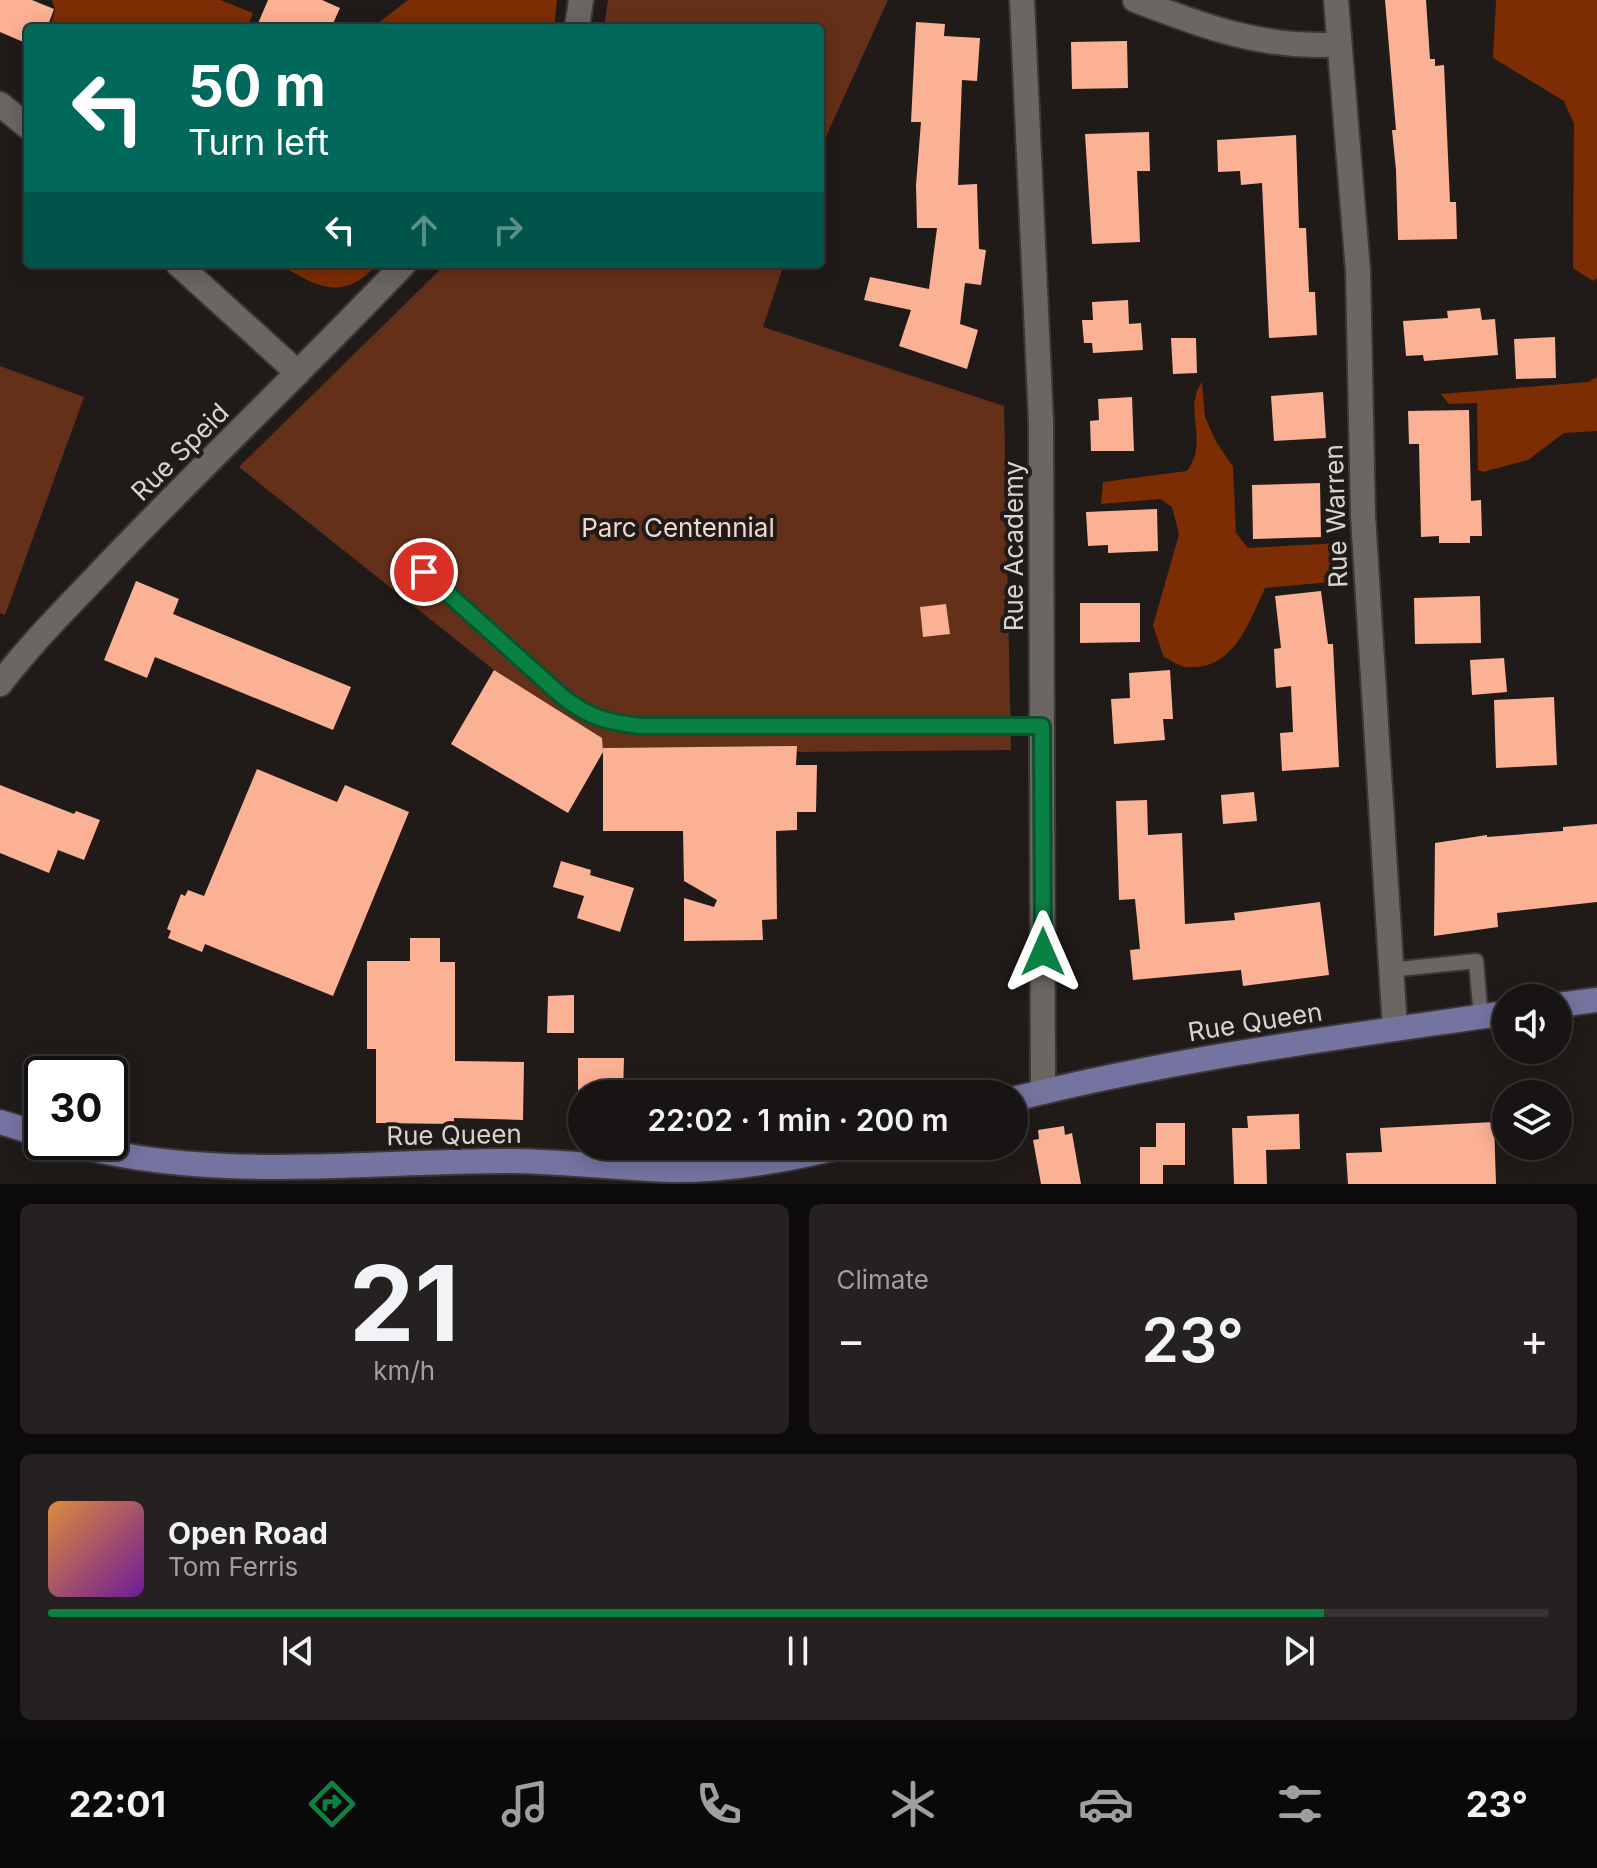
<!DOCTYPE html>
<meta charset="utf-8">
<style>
:root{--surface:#181413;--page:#252121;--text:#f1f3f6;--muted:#9f9ea0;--line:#363333;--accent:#0b8043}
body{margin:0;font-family:Inter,sans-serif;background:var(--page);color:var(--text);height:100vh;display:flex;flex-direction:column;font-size:30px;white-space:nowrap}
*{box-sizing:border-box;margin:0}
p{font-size:26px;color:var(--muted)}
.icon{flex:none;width:44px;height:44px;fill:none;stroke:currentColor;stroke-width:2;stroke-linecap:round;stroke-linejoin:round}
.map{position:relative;height:1184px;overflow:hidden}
.sheet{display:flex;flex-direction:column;gap:20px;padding:20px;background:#0d0b0a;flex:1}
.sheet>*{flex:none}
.hud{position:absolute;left:24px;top:24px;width:800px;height:244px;border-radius:8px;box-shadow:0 4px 20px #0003,0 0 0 2px var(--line);background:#00695c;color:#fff;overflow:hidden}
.tools{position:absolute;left:1492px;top:984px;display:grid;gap:16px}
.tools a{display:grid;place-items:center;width:80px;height:80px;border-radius:50%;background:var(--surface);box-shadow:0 4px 20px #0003,0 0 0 2px var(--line);font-size:40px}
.speed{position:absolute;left:24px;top:1056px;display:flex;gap:16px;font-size:40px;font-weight:700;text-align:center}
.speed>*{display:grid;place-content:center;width:104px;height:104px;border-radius:50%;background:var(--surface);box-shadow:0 4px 20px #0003,0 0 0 2px var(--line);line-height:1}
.speed .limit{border:4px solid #111;border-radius:12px;background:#fff;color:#111}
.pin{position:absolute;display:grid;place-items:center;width:68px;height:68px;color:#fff;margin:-34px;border:4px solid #fff;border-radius:50%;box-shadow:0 2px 8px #0007}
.me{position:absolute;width:88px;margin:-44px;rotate:0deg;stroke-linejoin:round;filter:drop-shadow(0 0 6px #0008)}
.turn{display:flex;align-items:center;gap:28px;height:168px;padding:0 32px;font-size:36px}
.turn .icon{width:104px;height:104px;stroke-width:2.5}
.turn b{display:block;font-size:56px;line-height:68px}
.lanes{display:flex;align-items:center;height:76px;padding:0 32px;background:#0003;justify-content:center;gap:40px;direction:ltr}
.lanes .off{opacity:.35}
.big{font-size:60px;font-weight:600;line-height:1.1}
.sheet .card{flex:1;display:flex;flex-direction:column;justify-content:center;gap:12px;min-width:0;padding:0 28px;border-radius:12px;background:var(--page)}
.sheet .dial{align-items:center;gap:0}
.dial b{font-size:104px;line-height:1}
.song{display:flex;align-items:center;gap:24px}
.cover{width:96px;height:96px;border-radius:12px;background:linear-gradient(135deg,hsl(30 70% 55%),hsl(280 70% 35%))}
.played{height:8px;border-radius:4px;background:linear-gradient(90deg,var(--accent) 85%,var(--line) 85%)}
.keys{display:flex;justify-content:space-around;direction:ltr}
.heat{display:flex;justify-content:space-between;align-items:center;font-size:44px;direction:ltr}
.sheet .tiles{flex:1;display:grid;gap:20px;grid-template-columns:1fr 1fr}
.card:last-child{grid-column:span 2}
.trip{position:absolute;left:568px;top:1080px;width:460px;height:80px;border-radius:40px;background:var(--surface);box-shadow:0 4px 20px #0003,0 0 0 2px var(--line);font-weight:600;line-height:80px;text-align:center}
.tabs{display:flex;height:128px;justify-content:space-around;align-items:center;background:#0a0808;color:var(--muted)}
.tabs .icon{width:56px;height:56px}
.tabs .selected{color:var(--accent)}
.tabs b{font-size:36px;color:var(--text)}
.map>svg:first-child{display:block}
.green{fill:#65301a}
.forest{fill:#7c2d03}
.building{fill:#fbb194}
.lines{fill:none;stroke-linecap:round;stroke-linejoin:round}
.service-casing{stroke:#3b3736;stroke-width:18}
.minor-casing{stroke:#3b3736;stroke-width:28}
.primary-casing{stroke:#3b3736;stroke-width:28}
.service{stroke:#6c6663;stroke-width:14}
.minor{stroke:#6c6663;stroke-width:24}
.primary{stroke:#7574a1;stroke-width:24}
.route-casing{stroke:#07532c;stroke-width:20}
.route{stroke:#0b8043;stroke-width:14}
.labels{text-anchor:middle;stroke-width:8;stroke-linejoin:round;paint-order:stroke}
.street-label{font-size:26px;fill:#d6d3d1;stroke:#201b19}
.park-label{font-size:26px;fill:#f0d7ce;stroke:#201b19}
</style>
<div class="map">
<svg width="1597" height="1184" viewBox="0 0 1597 1184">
<rect width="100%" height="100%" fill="#201b19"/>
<path class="green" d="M608 0H888L828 132 820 156V28H604Z
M446 264H784L763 327 1004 406 1011 750 797 752 796 746 603 748 601 750 598 735 494 670 239 467Z
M0 366 84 397 5 615 0 613Z"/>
<path class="forest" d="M52 0H220L253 13 247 28H50L55 9Z
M408 0H557L554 28H341L342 24 373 27Z
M1496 0H1597V278L1593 281 1573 268 1574 124 1564 101 1493 58Z
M279 264H378C343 302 318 288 279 264Z
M1597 377V431L1564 433 1528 460 1483 472 1478 470 1477 403 1449 404 1441 394 1588 382Z
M1202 382 1205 417 1215 440 1233 467 1236 533 1248 548 1341 543 1342 581 1265 588C1249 622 1234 671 1187 667 1180 667 1171 660 1164 657L1153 626 1179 534 1172 507 1160 499 1101 504 1103 482 1187 471C1210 440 1182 410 1202 382Z"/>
<path class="building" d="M0 0H32L54 9 47 28H28V44L0 32Z
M268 0H322L340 8 331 28H256Z
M1385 0H1426L1430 59H1435V66L1444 65 1450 202H1456L1457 239 1398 240 1396 170 1392 130H1396Z
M916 22 945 24 944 36 980 38 977 81 962 80 958 185 977 184 979 249 986 250 981 285 965 283 960 324 978 330 967 369 899 346 911 310 864 300 870 277 929 289 937 228H917L916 185 921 122H911Z
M1127 41 1128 88 1072 89 1071 42Z
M1149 132 1150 171H1137L1140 242 1092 244 1085 134Z
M1296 135 1299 228H1306L1309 292H1315L1317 335 1269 338 1262 183 1241 185 1240 171 1218 172 1217 140Z
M1128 300 1129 324 1141 323 1143 350 1093 353 1092 343H1084L1082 320H1093L1092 302Z
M1480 308 1482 320 1495 319 1498 355 1424 361 1423 355 1406 356 1403 321 1448 318 1447 311Z
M1555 337 1556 378 1516 379 1514 339Z
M1171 338H1196L1197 373 1173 374Z
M1323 392 1326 438 1274 441 1271 396Z
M1132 397 1134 451H1091L1090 421 1099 420 1098 399Z
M1469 410 1471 501 1481 500 1482 536H1470V543H1439V536L1421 537 1419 444H1409L1408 411Z
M1320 483 1321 537 1253 539 1252 485Z
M1157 509 1158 551 1108 553V545L1088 546 1086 512Z
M136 581 179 599 173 614 351 687 333 730 155 657 147 678 104 660Z
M1321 591 1328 644H1333L1339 767 1282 771 1280 733 1293 732 1291 686 1276 688 1274 649 1281 648 1275 596Z
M1480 596 1481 643 1415 644 1414 598Z
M1080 603H1140V642L1080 643Z
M946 604 950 634 923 637 920 607Z
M1504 658 1507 692 1472 695 1470 660Z
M494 670 602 738 603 752 568 813 451 744Z
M1170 670 1173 719H1163L1165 740 1114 744 1111 699 1130 698 1129 673Z
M1554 697 1557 765 1496 768 1494 700Z
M797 746 796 765H817L816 812H797V830L776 831 777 919 762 920 763 940 684 941V898L714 907 717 900 684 881 683 831H603V748Z
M257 769 337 802 345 785 409 812 333 996 205 944 202 952 168 938 171 931 167 929 181 894 185 896 188 890 204 896Z
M0 785 74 814 76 811 100 820 84 860 58 850 49 873 0 853Z
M1254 792 1257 821 1223 824 1221 795Z
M1147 800 1148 835 1182 833 1185 924 1235 920 1234 913 1320 902 1329 975 1243 986 1241 970 1133 980 1130 950 1140 949 1135 899 1119 900 1116 801Z
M1597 824V902L1497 913 1498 927 1434 936 1435 843 1487 835V837L1563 831V827Z
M561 861 591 870 590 875 634 888 620 932 577 918 584 896 553 887Z
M410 938H440V962H455V1061L524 1062 523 1120 454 1118V1124L376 1123V1049H367V961H410Z
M574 995V1033H547L548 996Z
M578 1058H624L623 1094H578Z
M1299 1114 1300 1149 1266 1150 1267 1184H1234L1232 1128H1248L1247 1116Z
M1494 1122 1496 1184H1348L1346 1153 1382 1152 1380 1128Z
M1156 1123H1185V1165H1163V1184H1140V1147H1156Z
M1064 1126 1065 1135 1072 1133 1081 1184H1041L1033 1140 1039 1139 1038 1130Z"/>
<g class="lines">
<defs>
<path id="service" d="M424 572 563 697C590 718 607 723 641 726H1042
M1389 970 1476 961 1481 1017"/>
<path id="minor" d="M1022 0 1041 422 1043 1092
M1135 0C1202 26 1266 50 1339 44
M1336 0 1358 271 1363 516 1395 1029
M577 28 581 0
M0 104 28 127
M178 264 298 373
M0 684C34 639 75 600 114 558 209 459 309 364 404 264"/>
<path id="primary" d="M1558 1005 1597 1000
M1014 1099C1176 1058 1341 1037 1506 1013
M0 1122 42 1135
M65 1142C207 1183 360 1161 506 1161 561 1161 615 1168 670 1170 729 1171 788 1160 844 1146"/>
</defs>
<use href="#service" class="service-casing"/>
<use href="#minor" class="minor-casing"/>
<use href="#primary" class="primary-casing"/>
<use href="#service" class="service"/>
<use href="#minor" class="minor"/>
<use href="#primary" class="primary"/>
</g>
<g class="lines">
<defs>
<path id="route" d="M424 572 563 697C590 718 607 722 641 726H1042L1043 952"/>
</defs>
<use href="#route" class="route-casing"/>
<use href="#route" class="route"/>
</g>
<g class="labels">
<g class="street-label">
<text transform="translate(180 452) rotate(-45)" y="9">Rue Speid</text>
<text transform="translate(1336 516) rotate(-92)" y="9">Rue Warren</text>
<text transform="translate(1014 546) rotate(-90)" y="9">Rue Academy</text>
<text transform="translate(1255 1022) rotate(-9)" y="9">Rue Queen</text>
<text transform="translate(454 1135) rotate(-1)" y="9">Rue Queen</text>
</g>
<g class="park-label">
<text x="678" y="537">Parc Centennial</text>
</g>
</g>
</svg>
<div class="tools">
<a><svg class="icon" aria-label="sound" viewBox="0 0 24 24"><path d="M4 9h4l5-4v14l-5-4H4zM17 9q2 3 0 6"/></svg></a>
<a><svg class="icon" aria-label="layers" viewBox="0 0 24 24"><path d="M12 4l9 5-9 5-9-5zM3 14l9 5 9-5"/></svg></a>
</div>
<div class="speed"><div class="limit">30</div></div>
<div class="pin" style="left:424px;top:572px;background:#d93025"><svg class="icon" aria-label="arrive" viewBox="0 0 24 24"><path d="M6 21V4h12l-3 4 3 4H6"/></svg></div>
<svg class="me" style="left:1043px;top:952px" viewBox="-20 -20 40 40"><path d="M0-17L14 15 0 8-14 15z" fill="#0b8043" stroke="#fff" stroke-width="4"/></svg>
<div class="trip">22:02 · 1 min · 200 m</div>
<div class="hud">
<div class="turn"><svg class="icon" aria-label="left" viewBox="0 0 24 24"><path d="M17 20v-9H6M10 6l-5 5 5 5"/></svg><div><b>50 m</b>Turn left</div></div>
<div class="lanes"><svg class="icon" aria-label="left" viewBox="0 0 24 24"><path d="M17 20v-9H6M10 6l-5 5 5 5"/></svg><svg class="icon off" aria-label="ahead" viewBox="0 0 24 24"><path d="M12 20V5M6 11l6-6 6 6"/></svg><svg class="icon off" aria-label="right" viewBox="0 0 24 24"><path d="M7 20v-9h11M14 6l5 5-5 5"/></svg></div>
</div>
</div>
<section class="sheet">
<div class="tiles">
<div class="card dial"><b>21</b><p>km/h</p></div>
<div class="card"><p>Climate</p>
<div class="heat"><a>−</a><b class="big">23°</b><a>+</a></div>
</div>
<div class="card">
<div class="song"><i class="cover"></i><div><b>Open Road</b><p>Tom Ferris</p></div></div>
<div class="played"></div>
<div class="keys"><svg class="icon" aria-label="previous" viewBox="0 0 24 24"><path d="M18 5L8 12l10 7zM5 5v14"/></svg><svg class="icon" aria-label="pause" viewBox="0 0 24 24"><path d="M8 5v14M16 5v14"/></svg><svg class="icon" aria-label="next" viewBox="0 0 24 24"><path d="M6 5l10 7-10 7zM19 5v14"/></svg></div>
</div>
</div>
</section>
<nav class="tabs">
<b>22:01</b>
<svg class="icon selected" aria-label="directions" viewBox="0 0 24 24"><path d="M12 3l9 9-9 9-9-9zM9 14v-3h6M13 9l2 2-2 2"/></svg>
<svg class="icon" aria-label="music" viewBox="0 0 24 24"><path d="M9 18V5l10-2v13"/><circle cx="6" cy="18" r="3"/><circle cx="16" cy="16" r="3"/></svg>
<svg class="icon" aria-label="phone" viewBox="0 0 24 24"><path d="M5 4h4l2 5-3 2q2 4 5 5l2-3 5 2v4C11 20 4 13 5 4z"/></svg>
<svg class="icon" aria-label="climate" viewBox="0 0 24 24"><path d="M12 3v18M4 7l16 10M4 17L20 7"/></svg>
<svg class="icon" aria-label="car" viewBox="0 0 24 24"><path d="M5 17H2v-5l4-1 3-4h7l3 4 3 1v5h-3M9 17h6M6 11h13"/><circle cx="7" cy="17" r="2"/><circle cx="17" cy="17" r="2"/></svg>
<svg class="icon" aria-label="filters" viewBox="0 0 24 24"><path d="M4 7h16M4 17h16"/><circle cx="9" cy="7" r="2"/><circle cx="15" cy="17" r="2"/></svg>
<b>23°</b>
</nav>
